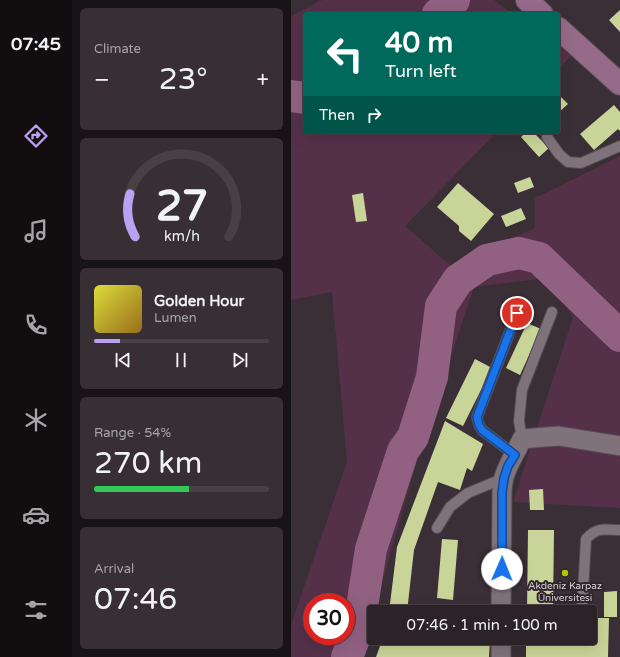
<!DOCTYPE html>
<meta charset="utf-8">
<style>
:root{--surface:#2c2328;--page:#382f34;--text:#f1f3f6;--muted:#a6a4a8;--line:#484045;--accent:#bca0f2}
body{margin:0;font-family:"Varela Round",sans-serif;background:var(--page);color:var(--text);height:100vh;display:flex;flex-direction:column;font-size:15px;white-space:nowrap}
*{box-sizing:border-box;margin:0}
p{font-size:13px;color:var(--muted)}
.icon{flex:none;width:22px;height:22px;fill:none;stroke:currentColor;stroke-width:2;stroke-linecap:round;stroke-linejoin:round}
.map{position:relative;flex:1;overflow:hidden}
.drawer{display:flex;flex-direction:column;gap:8px;padding:8px;background:#181316;width:219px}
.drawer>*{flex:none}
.hud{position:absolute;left:12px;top:12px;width:257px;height:122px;border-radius:4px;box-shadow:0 4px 16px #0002,0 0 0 1px var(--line);background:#00695c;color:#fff;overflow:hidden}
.speed{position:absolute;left:12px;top:593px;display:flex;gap:8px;font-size:20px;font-weight:700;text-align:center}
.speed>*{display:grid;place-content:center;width:52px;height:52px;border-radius:50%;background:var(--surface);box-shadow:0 4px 16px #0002,0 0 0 1px var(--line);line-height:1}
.speed .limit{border:6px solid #d22;background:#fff;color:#111}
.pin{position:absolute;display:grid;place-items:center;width:34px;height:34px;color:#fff;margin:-17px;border:2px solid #fff;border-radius:50%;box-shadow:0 1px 4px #0007}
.me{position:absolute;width:44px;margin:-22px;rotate:1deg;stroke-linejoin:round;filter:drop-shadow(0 0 3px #0008)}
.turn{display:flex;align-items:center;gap:14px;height:84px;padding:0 16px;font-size:18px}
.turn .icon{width:52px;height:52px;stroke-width:2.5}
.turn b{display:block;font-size:28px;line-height:34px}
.then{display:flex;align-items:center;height:38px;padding:0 16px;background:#0003;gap:8px;font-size:15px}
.big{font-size:30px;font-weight:600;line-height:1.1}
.drawer .widget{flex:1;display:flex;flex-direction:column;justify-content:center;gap:6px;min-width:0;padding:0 14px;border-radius:6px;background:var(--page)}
.drawer .dial{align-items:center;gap:0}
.dial svg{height:104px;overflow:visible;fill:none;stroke:var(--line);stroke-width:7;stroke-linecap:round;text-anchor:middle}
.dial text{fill:var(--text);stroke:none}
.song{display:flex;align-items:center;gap:12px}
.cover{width:48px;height:48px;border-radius:6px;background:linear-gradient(135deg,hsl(60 70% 55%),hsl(40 70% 35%))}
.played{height:4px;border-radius:2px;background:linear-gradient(90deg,var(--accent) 15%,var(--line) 15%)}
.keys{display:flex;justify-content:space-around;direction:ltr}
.heat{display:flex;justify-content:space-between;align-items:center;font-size:22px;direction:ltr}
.charge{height:6px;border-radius:3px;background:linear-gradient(90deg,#34c759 54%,var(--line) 0)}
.trip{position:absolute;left:76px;top:605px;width:230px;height:40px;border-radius:4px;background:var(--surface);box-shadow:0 4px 16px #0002,0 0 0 1px var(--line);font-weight:600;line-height:40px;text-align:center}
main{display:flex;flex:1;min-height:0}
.tabs{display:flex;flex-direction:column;width:72px;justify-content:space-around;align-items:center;background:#120e10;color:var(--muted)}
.tabs .icon{width:28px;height:28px}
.tabs .selected{color:var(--accent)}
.tabs b{font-size:18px;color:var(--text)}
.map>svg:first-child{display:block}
.green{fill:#543149;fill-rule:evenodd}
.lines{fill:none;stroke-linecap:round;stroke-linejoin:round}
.river{stroke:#926182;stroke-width:32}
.building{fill:#c9d499}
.lane-casing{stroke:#544b51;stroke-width:12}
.street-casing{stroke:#544b51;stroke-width:21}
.secondary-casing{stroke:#544b51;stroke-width:24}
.lane{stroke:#7f727a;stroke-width:10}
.street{stroke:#7f727a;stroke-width:19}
.secondary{stroke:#966a89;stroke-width:22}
.route-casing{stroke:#114b97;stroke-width:10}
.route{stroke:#1a73e8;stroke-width:7}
.poi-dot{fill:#b1c500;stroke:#2f252c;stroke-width:1.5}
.labels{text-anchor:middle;stroke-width:4;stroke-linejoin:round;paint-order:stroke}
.poi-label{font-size:10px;fill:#d8d1d5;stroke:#2f252c}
</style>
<main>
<nav class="tabs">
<b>07:45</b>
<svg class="icon selected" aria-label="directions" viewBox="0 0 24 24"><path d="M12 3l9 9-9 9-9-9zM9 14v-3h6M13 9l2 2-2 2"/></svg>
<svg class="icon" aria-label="music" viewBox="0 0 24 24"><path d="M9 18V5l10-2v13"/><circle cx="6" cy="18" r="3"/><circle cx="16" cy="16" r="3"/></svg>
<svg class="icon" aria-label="phone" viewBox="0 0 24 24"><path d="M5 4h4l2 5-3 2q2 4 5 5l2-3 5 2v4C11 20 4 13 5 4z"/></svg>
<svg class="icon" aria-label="climate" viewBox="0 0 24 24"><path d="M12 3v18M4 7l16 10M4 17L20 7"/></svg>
<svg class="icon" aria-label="car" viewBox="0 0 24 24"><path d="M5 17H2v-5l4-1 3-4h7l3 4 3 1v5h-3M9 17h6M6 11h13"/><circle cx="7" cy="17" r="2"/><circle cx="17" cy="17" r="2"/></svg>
<svg class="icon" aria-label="filters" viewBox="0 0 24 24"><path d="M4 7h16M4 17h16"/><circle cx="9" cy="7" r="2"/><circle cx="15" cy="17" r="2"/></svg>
</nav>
<section class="drawer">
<div class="widget"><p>Climate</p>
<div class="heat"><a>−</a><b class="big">23°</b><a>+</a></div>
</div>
<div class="widget dial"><svg viewBox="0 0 100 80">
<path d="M14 69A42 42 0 1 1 86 69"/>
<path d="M14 69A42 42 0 0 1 10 36" stroke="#bca0f2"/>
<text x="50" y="56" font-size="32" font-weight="700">27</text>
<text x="50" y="72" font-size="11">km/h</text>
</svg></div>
<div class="widget">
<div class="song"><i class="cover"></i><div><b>Golden Hour</b><p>Lumen</p></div></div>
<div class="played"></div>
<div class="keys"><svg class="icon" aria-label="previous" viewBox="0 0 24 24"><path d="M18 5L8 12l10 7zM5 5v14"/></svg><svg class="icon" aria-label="pause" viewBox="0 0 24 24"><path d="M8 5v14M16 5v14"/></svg><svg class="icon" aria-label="next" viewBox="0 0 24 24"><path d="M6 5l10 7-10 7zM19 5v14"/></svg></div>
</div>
<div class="widget"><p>Range · 54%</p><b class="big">270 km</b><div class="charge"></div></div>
<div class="widget"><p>Arrival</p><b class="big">07:46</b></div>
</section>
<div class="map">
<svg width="329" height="657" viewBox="0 0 329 657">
<rect width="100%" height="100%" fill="#3a2f36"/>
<path class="green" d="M31 0H203L222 14H14V132H206L114 226 159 265 244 228V198L329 156V508L222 502 282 317 256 278 183 287 128 453 70 657H0V625L56 462 41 292 0 300V16ZM21 602H55V636H21Z
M267 46 280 56 267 70Z"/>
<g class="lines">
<path class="river" d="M147 14 163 0
M0 96 14 98
M56 657 68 626 80 549 112 451 122 437 141 377 150 306 167 280 196 260 228 253 248 258 329 336"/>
</g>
<path class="building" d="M329 10V32L318 20Z
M267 94 277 104 267 113Z
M323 105 329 112V131L327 129 303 150 289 134Z
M235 132H242L258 148 248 157 230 137Z
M239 177 243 187 227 193 223 183Z
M167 183 203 214 180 241 168 231V226L146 207Z
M72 193 76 221 65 222 61 195Z
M230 208 235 219 215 227 210 216Z
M236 323 250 329 229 375 215 368Z
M184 359 201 368 172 426 155 418Z
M154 421 192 444 181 471 176 468 169 490 147 482 123 550 116 612H98L106 547Z
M252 489 253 510H239L238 490Z
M237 530H263L262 612H236Z
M151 539 167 540 162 600 146 598Z
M326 591V617H313V592Z
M299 618H318L317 657H235V638H299Z
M92 638H163L199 640 198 657H85Z"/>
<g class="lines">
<defs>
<path id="lane" d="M256 137 268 154 277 162 290 163 329 146
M231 439 228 421 231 390 261 312
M224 455 191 430 188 425 186 417 226 313
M146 528 159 507 177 493 213 478
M291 609 295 539C307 526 314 530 329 530"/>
<path id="street" d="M210 612 211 493C211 488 212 482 213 477 217 464 225 452 231 439L254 437 268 436 329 446
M210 657V638"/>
<path id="secondary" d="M236 0 251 14
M267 28 329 84"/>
</defs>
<use href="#lane" class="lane-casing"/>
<use href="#street" class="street-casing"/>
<use href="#secondary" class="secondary-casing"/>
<use href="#lane" class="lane"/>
<use href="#street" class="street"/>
<use href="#secondary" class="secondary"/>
</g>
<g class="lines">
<defs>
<path id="route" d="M211 569V493L213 478 217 466 224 455 191 430 188 425 186 417 226 313"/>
</defs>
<use href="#route" class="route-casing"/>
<use href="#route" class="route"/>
</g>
<circle class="poi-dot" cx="274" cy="573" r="4"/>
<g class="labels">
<g class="poi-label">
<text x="274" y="589">Akdeniz Karpaz<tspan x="274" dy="12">Üniversitesi</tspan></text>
</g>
</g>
</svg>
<div class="speed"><div class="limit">30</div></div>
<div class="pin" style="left:226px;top:313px;background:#d93025"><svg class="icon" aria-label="arrive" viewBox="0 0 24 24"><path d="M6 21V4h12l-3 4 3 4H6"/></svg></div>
<svg class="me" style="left:211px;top:569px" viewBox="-20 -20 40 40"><circle r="19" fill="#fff"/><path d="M0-13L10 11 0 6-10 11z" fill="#1a73e8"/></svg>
<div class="trip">07:46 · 1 min · 100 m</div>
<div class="hud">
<div class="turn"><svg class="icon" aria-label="left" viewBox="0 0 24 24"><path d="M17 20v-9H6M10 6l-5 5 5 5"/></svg><div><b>40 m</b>Turn left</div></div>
<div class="then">Then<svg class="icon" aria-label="right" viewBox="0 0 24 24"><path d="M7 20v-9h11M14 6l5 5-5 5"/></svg></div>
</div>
</div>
</main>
